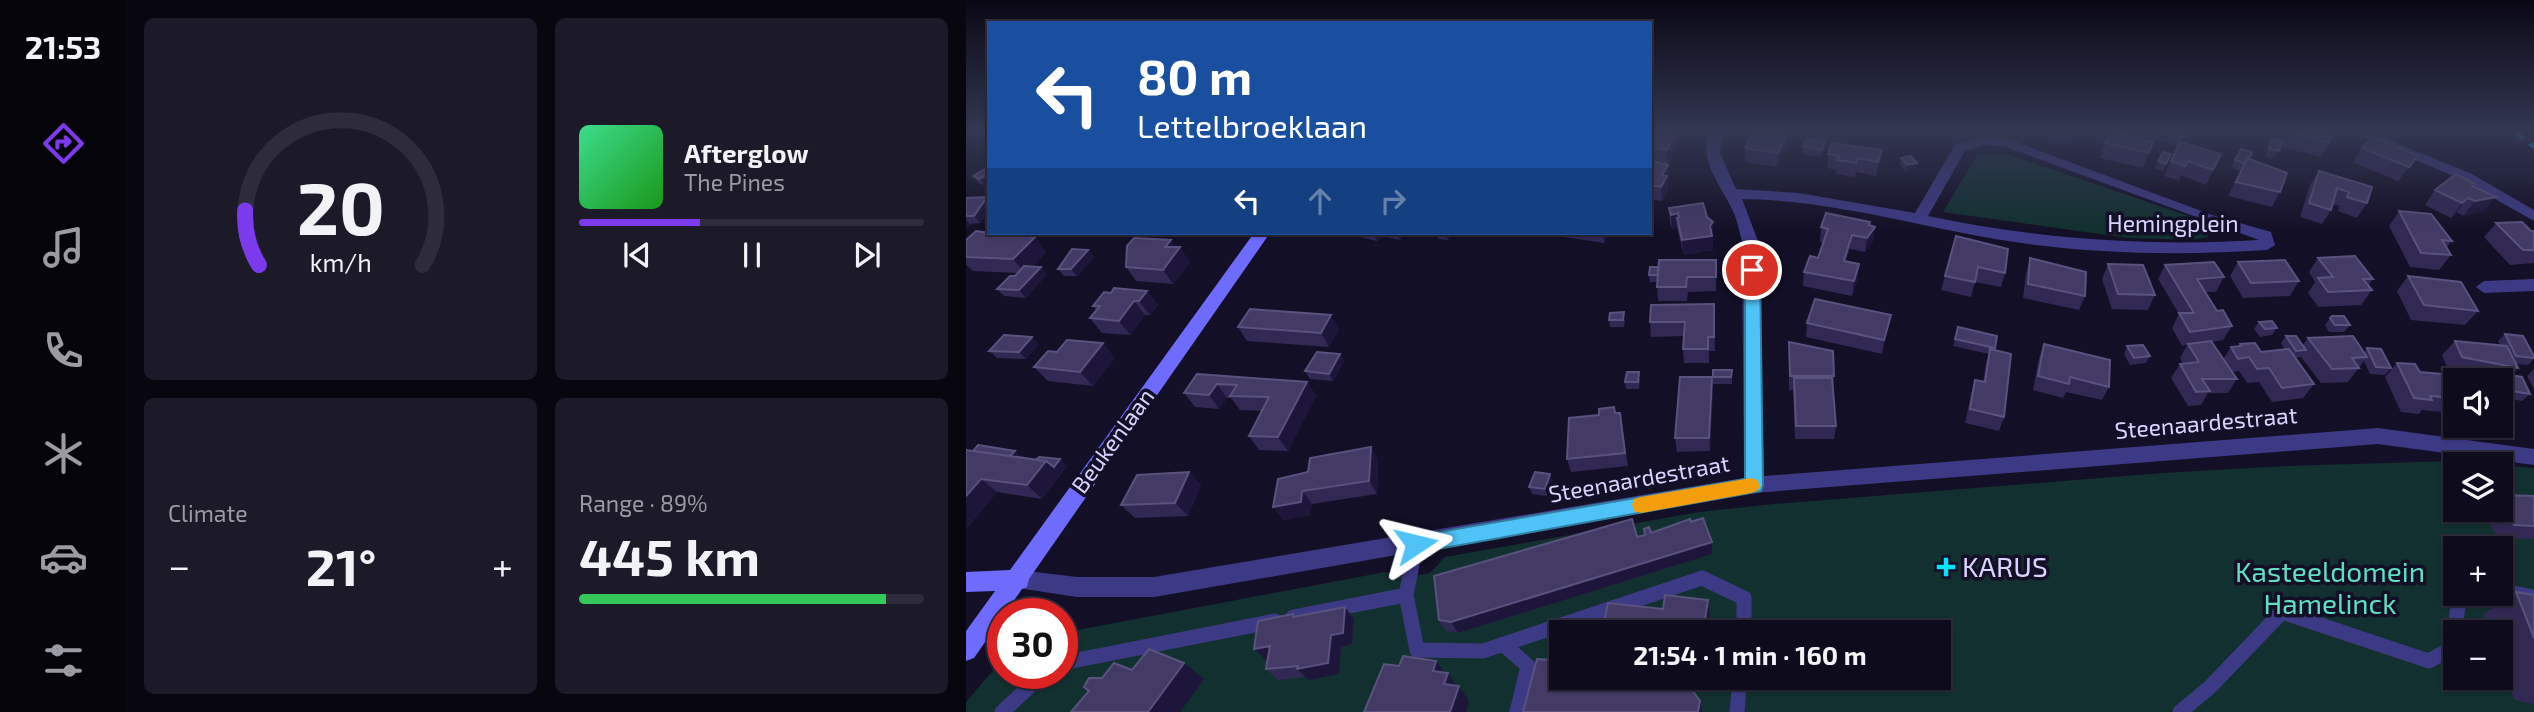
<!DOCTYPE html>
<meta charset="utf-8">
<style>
:root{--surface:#0e0b1c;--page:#1c1929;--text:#f1f3f6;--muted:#9b9ba3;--line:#2e2b3b;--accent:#7c3aed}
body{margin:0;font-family:"Exo 2",sans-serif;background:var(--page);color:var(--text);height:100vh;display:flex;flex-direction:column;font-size:26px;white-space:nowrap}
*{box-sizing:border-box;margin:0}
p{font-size:23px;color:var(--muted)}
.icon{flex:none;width:38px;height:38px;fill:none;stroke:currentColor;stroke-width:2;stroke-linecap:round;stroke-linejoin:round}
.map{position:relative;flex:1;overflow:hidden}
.side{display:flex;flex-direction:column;gap:18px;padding:18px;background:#08060f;width:840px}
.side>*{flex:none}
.banner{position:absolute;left:21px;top:21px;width:665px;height:214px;border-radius:0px;box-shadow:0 2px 5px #0004,0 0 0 2px var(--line);background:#1a4fa0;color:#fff;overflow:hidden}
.tools{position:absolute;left:1477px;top:368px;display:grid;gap:14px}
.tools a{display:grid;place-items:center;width:70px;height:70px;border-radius:0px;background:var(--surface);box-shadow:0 2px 5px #0004,0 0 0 2px var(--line);font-size:35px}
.speed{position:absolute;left:21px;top:598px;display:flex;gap:14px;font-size:35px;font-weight:700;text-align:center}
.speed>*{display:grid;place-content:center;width:91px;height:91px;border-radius:50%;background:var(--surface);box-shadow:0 2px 5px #0004,0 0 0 2px var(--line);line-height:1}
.speed .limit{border:10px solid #d22;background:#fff;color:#111}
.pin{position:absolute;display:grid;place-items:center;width:60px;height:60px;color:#fff;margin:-30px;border:4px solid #fff;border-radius:50%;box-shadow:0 2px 7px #0007}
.me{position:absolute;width:77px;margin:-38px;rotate:80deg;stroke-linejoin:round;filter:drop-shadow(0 0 5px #0008)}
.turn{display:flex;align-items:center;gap:24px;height:147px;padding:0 35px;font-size:32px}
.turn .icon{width:91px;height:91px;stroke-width:2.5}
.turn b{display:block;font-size:49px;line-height:60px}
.lanes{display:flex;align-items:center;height:66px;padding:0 35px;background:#0003;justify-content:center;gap:35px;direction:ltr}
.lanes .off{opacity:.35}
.big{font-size:52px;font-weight:700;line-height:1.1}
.side .widget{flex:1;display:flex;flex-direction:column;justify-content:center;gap:10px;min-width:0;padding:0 24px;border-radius:10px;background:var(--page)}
.side .dial{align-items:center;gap:0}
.dial svg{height:182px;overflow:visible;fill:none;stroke:var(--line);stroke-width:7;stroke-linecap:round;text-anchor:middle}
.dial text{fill:var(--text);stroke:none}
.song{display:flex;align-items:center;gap:21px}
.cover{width:84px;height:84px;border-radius:10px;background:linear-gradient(135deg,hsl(150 70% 55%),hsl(120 70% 35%))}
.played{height:7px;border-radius:4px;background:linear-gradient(90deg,var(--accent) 35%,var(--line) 35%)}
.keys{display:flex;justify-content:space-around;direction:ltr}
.heat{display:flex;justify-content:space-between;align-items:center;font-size:38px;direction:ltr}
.charge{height:10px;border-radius:5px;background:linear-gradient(90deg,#34c759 89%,var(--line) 0)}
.side .tiles{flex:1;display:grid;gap:18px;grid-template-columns:repeat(2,1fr)}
.trip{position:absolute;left:583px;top:620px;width:402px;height:70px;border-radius:0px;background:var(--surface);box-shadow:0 2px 5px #0004,0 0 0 2px var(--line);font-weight:700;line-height:70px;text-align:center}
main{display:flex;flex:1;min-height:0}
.dock{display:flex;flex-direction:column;width:126px;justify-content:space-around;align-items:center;background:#06040b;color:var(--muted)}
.dock .icon{width:49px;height:49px}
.dock .current{color:var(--accent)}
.dock b{font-size:32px;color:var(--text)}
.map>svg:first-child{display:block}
.green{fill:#12302f;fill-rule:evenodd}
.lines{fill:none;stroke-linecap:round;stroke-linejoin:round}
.lane{stroke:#3d3a85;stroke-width:15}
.street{fill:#3d3a85;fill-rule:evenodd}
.secondary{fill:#6f6bff;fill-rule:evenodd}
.rail{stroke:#00e5ff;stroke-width:4.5;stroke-dasharray:10 8;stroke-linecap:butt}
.wall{fill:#312854}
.shaded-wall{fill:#1d163a}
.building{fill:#433a66;stroke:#5a527e;stroke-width:2}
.route{fill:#4fc3f7;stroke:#337fa1;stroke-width:2}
.slow{fill:#f59e0b}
.poi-dot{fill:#00e5ff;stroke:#130f26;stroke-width:2.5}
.labels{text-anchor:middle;stroke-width:7;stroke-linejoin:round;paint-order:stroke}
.street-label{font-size:23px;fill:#d9d4ff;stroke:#130f26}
.near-poi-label{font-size:28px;fill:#d9d4ff;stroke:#130f26;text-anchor:start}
.near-park-label{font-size:28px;fill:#5fe0c0;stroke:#130f26}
</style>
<main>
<nav class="dock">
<b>21:53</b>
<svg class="icon current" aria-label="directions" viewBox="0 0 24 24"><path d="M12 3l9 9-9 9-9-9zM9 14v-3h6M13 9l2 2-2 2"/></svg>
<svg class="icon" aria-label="music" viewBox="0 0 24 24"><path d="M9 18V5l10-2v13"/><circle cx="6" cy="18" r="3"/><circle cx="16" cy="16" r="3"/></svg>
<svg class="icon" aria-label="phone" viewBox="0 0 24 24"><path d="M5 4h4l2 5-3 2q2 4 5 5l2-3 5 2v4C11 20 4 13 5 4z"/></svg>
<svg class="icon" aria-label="climate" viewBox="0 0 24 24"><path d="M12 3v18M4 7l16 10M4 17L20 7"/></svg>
<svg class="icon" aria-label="car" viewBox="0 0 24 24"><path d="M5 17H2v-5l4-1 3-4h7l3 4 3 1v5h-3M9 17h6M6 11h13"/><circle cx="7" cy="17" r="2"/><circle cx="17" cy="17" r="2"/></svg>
<svg class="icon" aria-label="filters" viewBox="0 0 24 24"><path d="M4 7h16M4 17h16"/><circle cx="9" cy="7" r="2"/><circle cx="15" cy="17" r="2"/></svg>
</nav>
<section class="side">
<div class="tiles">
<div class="widget dial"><svg viewBox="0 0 100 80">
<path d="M14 69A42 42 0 1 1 86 69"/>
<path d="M14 69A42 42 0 0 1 8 45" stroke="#7c3aed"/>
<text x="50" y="56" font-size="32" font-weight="700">20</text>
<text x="50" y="72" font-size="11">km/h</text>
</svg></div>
<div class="widget">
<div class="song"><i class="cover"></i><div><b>Afterglow</b><p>The Pines</p></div></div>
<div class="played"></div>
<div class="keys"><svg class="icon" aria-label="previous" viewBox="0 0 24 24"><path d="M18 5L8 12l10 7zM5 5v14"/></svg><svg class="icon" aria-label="pause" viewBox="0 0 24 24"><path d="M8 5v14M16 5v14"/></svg><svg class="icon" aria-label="next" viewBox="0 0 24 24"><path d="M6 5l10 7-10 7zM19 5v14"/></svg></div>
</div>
<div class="widget"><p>Climate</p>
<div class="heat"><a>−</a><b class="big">21°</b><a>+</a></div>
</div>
<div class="widget"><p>Range · 89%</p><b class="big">445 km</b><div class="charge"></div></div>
</div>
</section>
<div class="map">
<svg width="1568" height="712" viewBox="0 0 1568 712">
<rect width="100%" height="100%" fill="#130f26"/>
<path class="green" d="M1038 153 1231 219 1243 237 1226 240 1162 238 977 212 1012 154Z
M1487 461 1524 464H1489V509H1535V465L1568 468V712H0V702L37 659V674H96V633L419 572 438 574 437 578 464 573 479 557 733 512 808 504 1197 473 1321 466ZM1489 548H1535V593H1489ZM595 632H973V677H595ZM1489 632H1535V677H1489Z"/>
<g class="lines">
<path class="lane" d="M450 544 440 595 451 650 517 651 736 578 778 598V632
M1535 591 1568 597
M327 617 440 595
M537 644 562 666 551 712
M96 663 309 621
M36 712 77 674
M771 712 774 677
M1214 712 1244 687 1316 612 1463 661 1486 648 1494 593"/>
<path class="street" d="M743 132H757L754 153 770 189 833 193 949 213 989 145 1016 137 1042 139 1246 215 1305 232 1309 245 1301 250C1210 256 1119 254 1029 239 944 224 862 200 776 199L792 241 798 476 1412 428 1568 449V465L1412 444 788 493 188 597H111L45 587 42 580 45 573 53 570 111 577H188L778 478 776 241C773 230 771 219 766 209 754 183 733 162 743 132ZM1017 145 1040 147 1293 240C1181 247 1072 239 962 216L999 151Z
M1385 132H1403L1504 173 1568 210V221L1494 179Z
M1568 279V291L1518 293 1510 287 1518 281Z"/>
<path class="secondary" d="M288 233H304L63 579 61 587 56 589 8 658 0 661V631L29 591 0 592V572L44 570Z"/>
<path class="rail" d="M1550 132 1568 147"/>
</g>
<path class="wall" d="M684 132 712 143 702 165 703 179 702 182V190L696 201 684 199Z
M1076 132H1109L1102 142 1075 134Z
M1187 132H1222L1215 142 1255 154 1240 185 1215 175 1213 180 1198 176 1212 146 1184 138Z
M1265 132H1276L1275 135Z
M1318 132H1366L1363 143 1354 157 1314 146 1308 159 1299 156 1302 146 1306 138 1315 141Z
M820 135V149L811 167 779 162V148Z
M1187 142 1177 168 1134 158 1139 143Z
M837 146 858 148 855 157 837 154Z
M1396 148 1452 156 1432 181 1387 162Z
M1275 149 1283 159 1314 192 1306 207 1262 196 1274 171 1265 168Z
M916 150 914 165 910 176 890 172 889 177 870 174V170L861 168 862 154Z
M1205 154 1197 171 1188 168 1192 161Z
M935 158 949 170 940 172 934 165Z
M23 167V184L20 186 13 183 7 176Z
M1353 171 1401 203 1391 218 1372 211 1374 206 1367 204 1365 210 1356 224 1334 217 1344 185Z
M1509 184 1507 186 1530 197 1518 211 1497 216 1491 212 1485 218 1459 205 1469 190Z
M0 198 23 199V211L14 223 4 224 0 229Z
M703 208 747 236V250L718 255 711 228 706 229 704 223Z
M1433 211 1486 241 1480 248 1485 255 1473 270 1444 267 1423 226Z
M1530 223 1568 231V263L1544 265 1518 237Z
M903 226 909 227 907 241 899 252 884 249 880 261 892 278 886 296 837 286 838 272 852 258 857 242H854L855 227Z
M395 233H439L434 240 420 237 411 241 397 238Z
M470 233H486L482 240 472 239Z
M590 233H644L638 243 591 236Z
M69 237 80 252 67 266 81 274 60 298 38 296 31 289 51 273 7 271 0 265V240Z
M210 247 224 262 207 284 170 281 160 267Z
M1042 249 1039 273 1035 287 1009 282 1005 297 975 290 979 276Z
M122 250 128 257 111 276H98L92 269Z
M1064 258 1119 296 1113 310 1057 298 1060 273Z
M1352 258 1407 279 1402 286 1406 290 1395 305 1352 307 1342 293 1349 282 1343 272Z
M750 260V291L722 292 721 301H692L691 282H684L683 275 692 267Z
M1272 262 1333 281 1324 296 1277 298 1264 276Z
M1142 264 1189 295 1182 310 1146 309 1136 279Z
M1199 265 1258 277 1250 292H1239L1251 311 1266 326 1257 340 1246 342 1257 359 1265 347 1273 346 1274 344 1295 352 1318 349 1315 343 1320 336 1337 345 1342 338 1398 353 1401 348 1425 368 1419 375 1404 374 1398 361 1382 382 1355 383 1335 357 1330 358 1348 384 1337 398 1306 402 1293 382 1281 383 1273 371 1267 372 1271 379 1262 393H1242L1235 405 1222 406 1205 378 1214 364H1217L1214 358 1221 345 1216 346 1206 328 1213 314 1192 279Z
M1442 276 1512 311 1499 325 1445 320 1431 291Z
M181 291 192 305 184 315H179L164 335 136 333 124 318 130 310 127 306Z
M748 304 749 351H743V363H718L717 349 718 336 685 337 684 322Z
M925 315 916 354 840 337 841 323Z
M1366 316 1384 325 1378 332H1363L1359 325Z
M643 320H659L658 327H644Z
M1293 322 1311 328 1306 335 1294 337 1288 329Z
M272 327 373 329 363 347 281 341Z
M992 327 1031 336 1028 350 1038 417 1033 431 999 423 1005 394 1009 380 1017 382 1020 363 1023 354 987 346Z
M1539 334 1568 356V359L1562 365 1550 364 1552 368 1545 375 1564 394 1556 401 1535 397V380H1525L1483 372 1476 355 1489 341 1534 345 1532 341Z
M823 342 868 376 867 390 870 426 868 439H829L827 390H823Z
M73 344 60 359 31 358 23 351Z
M1078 344 1143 387 1136 400 1100 392 1097 398 1067 390 1073 358Z
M1161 346 1184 356 1180 363 1164 365 1158 354Z
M374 354 378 361 367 381 344 379 339 371Z
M149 358 127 386 82 381 68 367Z
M1431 363 1454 372 1489 399 1476 412 1456 410 1453 414 1435 412 1419 377Z
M1568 369V389L1561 376Z
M766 370V384H747V377Z
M231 374 341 382 350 396 322 451 293 450 283 436 296 411 274 410 265 398H261L253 409 229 407 218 393Z
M746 377 747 391 744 451 711 452 709 438Z
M674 379 673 389H660L659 382Z
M650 413 656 426 662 466 605 472 601 459Z
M405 447 412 460 411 494 346 504 344 515 318 520 307 507 342 472Z
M0 450 56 457 101 466 76 499 31 492 0 529Z
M223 472 235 485 222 516 169 518 155 505Z
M584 474 586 481 581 496 566 494 563 487Z
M1535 495 1568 496V539L1532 538 1515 509H1535Z
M725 522 746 554 492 633 480 631 473 620 679 535 678 529 685 533Z
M1550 592 1568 595V704L1548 700 1535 663V632H1523L1517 614Z
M379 607 388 619 386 644 375 647 373 674 343 680 340 677 312 680 300 669 302 660H300L329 617Z
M595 677H722L721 681H717L716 684 727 692Z"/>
<path class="shaded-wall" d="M709 132H711L712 143 702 164 701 150Z
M1106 132H1109L1102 142Z
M820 135V149L811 167 812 153Z
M916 150 914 165 910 176 912 162Z
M1452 156 1442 170 1432 181 1443 167Z
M951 163 949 170 940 172 941 165Z
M702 165 703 179 702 182V190L696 201 695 187 696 175Z
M23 173V184L20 186 13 179Z
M21 197 23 199V211L14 223 8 216Z
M1530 197 1518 211 1497 216 1509 201Z
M1502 198 1491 212 1485 218 1496 203Z
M712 213 713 228 711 218V228L706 229 705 215Z
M0 220 4 224 0 229Z
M747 222V250L718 255 716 240 744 226Z
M903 225 902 237 909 227 907 241 899 252Z
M407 233H418L420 237 411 241Z
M431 233H439L434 240Z
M480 233H486L482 240Z
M637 233H644L638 243Z
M886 235 884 249 876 275 878 261Z
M69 237 80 252 60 274 47 259Z
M205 240 212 250 214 247 224 262 207 284 197 270 199 247Z
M122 250 128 257 111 276 105 269Z
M893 264 892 278 886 296 888 281Z
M75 267 81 274 60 298 53 290Z
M181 291 192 305 184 315 173 301Z
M168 301 179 315 164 335 153 321Z
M365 315 373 329 363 347 355 333Z
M925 315 922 329 916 354 918 340Z
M66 337 73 344 60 359 53 352Z
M137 343 149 358 127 386 114 372Z
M374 354 378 361 367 381 363 374Z
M746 377 747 391 744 451 743 438Z
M341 382 350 396 322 451 312 437Z
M251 384 261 398 253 409 243 395Z
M405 447 412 460 411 494 403 481Z
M49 451 56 457 39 461Z
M94 459 101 466 76 499 61 485 80 461Z
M223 472 235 485 222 516 209 503Z
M584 474 586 481 581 496 579 489Z
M15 479 31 492 0 529V496Z
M336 491 346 504 344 515 318 520 307 507Z
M746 542V554L492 633 485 622Z
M742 600 744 621 742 632H737Z
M379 607 388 619 386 644 375 647 373 674 343 680 331 669 365 635Z
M304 646 316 657 300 660 288 649Z
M470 661 481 676 482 673 492 688 493 686 503 701 500 712H484L467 671Z
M218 663 238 679 214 712H182Z
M710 677H716L717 681 712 702 708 683Z
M734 701 736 712H732Z"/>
<path class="building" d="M684 132H709L701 150 684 147Z
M787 132H805L820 135 812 153 779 148Z
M1145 132H1150L1187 142 1183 153 1139 143Z
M1190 132H1220L1215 139Z
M1324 132H1366L1363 143Z
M1406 137 1452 156 1443 167 1396 148Z
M841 138 859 141 856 150 837 146Z
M1306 138 1316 141 1313 151 1303 149Z
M1214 142 1255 154 1247 170 1222 161 1219 166 1205 161Z
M866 143 916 150 912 162 892 158 890 163 871 160 873 156 862 154Z
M1275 149 1286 152 1283 159 1281 158 1278 163 1269 160Z
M1197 152 1205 154 1200 164 1192 161Z
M945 156 951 163 941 165 935 158Z
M1281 158 1321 173 1314 192 1270 182Z
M684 161 702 165 696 175 701 176 695 187 684 185Z
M23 167V173L13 179 7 176Z
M1353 171 1406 187 1401 203 1381 197 1383 192 1371 188 1365 210 1343 203Z
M1490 174 1509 184 1506 186 1530 197 1509 201 1502 198 1496 203 1469 190Z
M21 197 8 216H0V198Z
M737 203 741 217 747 222 744 226 746 236 716 240 711 218 713 217 712 213 705 215 703 208Z
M1433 211 1465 214 1486 241 1476 240 1485 255 1455 253Z
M860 213 904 222 903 225 909 227 901 238 886 235 878 261 893 264 888 281 838 272 844 256 852 258 862 229 855 227Z
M1556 222 1565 231H1568V250H1557L1530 223Z
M10 231 23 233 69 237 47 259 0 257V240Z
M990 236 1042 249 1039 273 1012 267 1009 282 979 276Z
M168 238 205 240 199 247H214L197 270 160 267 161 246Z
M106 249 122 250 105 269H92Z
M1389 256 1407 279H1397L1406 290 1362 292 1352 278 1367 277 1352 258Z
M1064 258 1120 272 1119 296 1062 284Z
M693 260H750V277H721L720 287H691Z
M1319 260 1333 281 1285 283 1272 262Z
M1248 262 1258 277 1231 279 1251 311 1257 310 1266 326 1224 332 1213 313H1228L1199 265Z
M1142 264 1177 265 1189 295 1152 294Z
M58 266 75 267 53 290 31 289 44 276H49Z
M684 267H692V275H683Z
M1442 276 1495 282 1512 311 1458 305Z
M148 288 181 291 173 301H168L153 321 124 318 134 306H127L138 292 145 293Z
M849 299 925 315 918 340 841 323Z
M748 304V337H742V349H717L719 322H684L685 305Z
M284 309 365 315 355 333 272 327Z
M658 312 657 320H643L644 313Z
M1366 316H1378L1384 325H1369L1364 318Z
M1306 321 1311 328 1299 329 1293 322Z
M992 327 1031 336 1029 348 989 339Z
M1539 334 1557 336 1568 356V358L1550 356Z
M38 335 66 337 53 352 23 351Z
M1320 336H1330L1340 350 1330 351Z
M1387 336 1401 357 1386 358 1393 368 1366 369 1342 338Z
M101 340 137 343 114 372 68 367 82 351 91 352Z
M1245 341 1271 379H1236L1244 391 1230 392 1214 364 1233 362 1222 344Z
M1489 341 1541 346 1552 368 1496 357Z
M823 342 867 351 868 376H824Z
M1289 343 1295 352 1323 349 1348 384 1316 388 1303 368 1291 369 1283 357 1272 359 1265 347 1275 346 1274 344Z
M1078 344 1144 360 1143 387 1104 377 1103 384 1072 376Z
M1177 345 1184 356 1168 358 1161 346Z
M1401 348 1415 349 1425 368 1410 367Z
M1024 349 1045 354 1038 417 1004 409 1009 380 1019 382Z
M351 352 374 354 363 374 339 371Z
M1431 363 1449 364 1454 372 1476 374 1489 398 1464 396 1466 400 1448 398Z
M747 370H766L765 377H747Z
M661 372H673L672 382H659Z
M1532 373 1556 377 1564 394 1539 390Z
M231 374 341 382 312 437 283 436 303 397 264 396 271 385 251 384 243 395 218 393Z
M714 377H746L743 438H709Z
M828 378H866L870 426H830Z
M648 407 649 413H654L659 453 601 459 603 418 633 415V409Z
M12 445 49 451 44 456 7 451Z
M405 447 403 481 336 491 335 502 307 507 312 479 342 472 344 458Z
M0 450 80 461 61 485 15 479 0 496Z
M73 457 94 459 88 467 80 461 70 460Z
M223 472 209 503 155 505 171 475Z
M569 472 584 474 579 489 563 487Z
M1535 495 1568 496V526L1548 525 1535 502Z
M737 518 746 542 485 622 473 620 468 576 666 519 671 537 679 535 678 529 683 527 685 533 724 519 725 522Z
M1550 592 1568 595V638Z
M699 595 742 600 737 632H636L642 603 697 609Z
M379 607 377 633 365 635 362 663 331 669 332 666 300 669 304 646 288 649 292 621 327 614V617Z
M183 649 218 663 182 712H105L123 691 118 687 123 678H136L148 663 166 670Z
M437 656 470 661 467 671 482 673 478 684 493 686 484 712H398L418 664 433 666Z
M571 659 595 661V677H710L708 683 727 686 726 690 734 701 732 712H557Z"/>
<linearGradient id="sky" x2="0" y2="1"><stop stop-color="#0a0815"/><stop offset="0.57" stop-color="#333752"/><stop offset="1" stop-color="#333752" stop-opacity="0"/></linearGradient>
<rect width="1568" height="231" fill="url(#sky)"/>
<path class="route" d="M786 265 794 270 797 485 795 491 450 553 443 550 441 544 443 538 450 536 779 479V270Z"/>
<path class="slow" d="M785 478 791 480 794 486 791 491 785 493 675 513 668 511 666 505 668 499 675 497Z"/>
<path class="poi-dot" d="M976.5 556.5h7v7h7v7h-7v7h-7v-7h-7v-7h7z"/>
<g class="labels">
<g class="street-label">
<text x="1207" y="232">Hemingplein</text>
<text transform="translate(1240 423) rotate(-5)" y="8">Steenaardestraat</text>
<text transform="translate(147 441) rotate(-54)" y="8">Beukenlaan</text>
<text transform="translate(673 479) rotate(-10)" y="8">Steenaardestraat</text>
</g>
<g class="near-poi-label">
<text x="996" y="577">KARUS</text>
</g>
<g class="near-park-label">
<text x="1364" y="582">Kasteeldomein<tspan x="1364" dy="32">Hamelinck</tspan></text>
</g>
</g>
</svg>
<div class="tools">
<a><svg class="icon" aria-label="sound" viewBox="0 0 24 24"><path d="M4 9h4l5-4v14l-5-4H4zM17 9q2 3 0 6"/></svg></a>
<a><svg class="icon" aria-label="layers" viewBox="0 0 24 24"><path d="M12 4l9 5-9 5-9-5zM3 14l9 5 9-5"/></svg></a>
<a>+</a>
<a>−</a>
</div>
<div class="speed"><div class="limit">30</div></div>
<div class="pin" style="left:786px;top:270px;background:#d93025"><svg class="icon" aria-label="arrive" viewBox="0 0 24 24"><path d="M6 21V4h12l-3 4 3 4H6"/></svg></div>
<svg class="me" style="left:450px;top:544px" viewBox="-20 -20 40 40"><path d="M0-17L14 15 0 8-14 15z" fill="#4fc3f7" stroke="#fff" stroke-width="4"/></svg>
<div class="trip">21:54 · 1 min · 160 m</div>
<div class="banner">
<div class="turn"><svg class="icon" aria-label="left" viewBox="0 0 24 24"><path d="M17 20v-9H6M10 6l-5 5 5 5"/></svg><div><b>80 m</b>Lettelbroeklaan</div></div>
<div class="lanes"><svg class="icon" aria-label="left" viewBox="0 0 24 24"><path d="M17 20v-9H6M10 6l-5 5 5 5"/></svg><svg class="icon off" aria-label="ahead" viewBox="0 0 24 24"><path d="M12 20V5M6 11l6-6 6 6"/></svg><svg class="icon off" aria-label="right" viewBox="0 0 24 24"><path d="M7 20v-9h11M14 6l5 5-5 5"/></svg></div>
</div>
</div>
</main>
